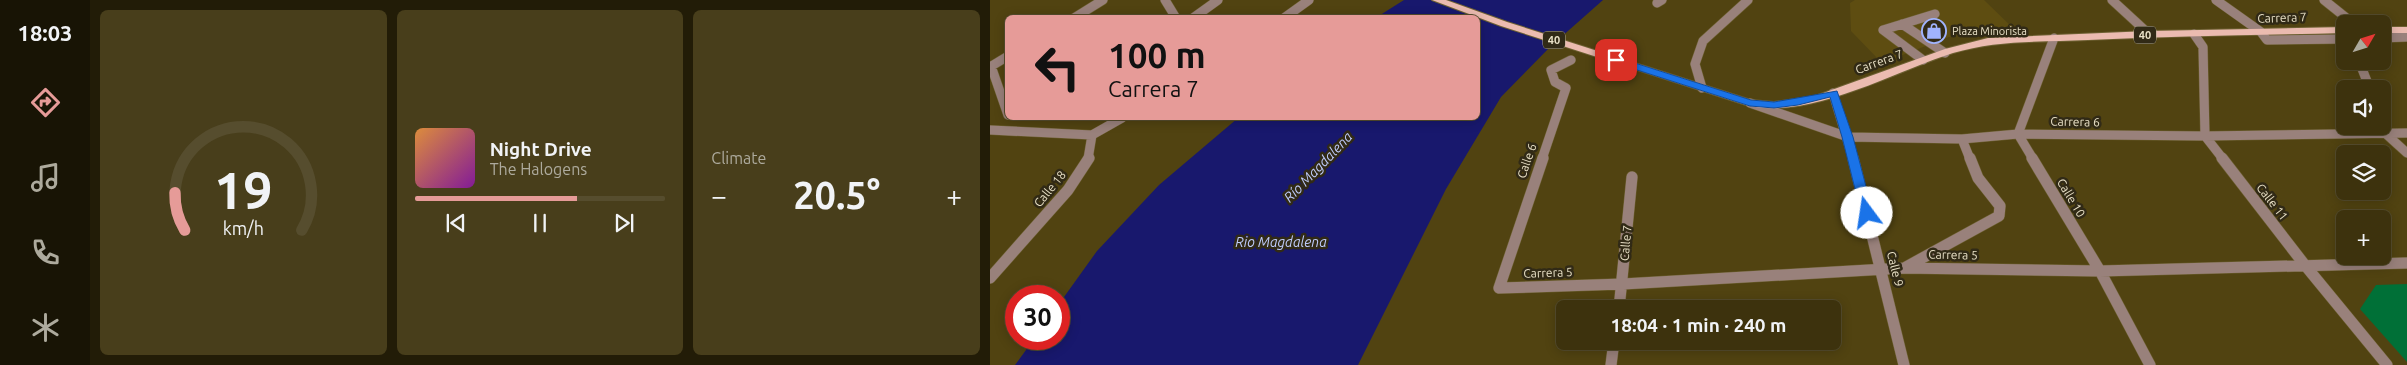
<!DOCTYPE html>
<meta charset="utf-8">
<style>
:root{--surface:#3d320d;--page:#483e1b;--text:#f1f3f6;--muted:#adaa9d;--line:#564d2e;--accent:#e69b98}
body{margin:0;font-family:Ubuntu,sans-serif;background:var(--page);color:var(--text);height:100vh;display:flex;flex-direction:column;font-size:19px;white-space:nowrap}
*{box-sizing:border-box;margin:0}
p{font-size:16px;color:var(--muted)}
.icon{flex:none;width:28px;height:28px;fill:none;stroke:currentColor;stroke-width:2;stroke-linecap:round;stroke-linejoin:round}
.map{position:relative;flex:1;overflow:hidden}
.drawer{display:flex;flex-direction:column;gap:10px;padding:10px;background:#221c07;width:900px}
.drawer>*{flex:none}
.top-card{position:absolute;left:15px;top:15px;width:475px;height:105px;border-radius:8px;box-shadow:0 2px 12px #0003,0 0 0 1px var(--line);background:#e69b98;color:#111;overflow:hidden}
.needle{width:32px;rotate:51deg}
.tools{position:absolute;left:1346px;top:15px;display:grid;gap:10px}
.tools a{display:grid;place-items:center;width:55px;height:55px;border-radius:8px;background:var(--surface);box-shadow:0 2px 12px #0003,0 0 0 1px var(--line);font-size:25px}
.speed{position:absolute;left:15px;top:285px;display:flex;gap:10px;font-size:25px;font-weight:700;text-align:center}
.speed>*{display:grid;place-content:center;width:65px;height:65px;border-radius:50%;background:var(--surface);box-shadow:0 2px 12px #0003,0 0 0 1px var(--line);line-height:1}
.speed .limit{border:8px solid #d22;background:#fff;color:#111}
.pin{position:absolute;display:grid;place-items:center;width:42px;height:42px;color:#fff;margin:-21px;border-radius:10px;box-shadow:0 2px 8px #0006}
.me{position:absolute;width:55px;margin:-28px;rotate:346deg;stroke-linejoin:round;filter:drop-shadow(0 0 4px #0008)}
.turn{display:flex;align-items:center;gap:18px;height:105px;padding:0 20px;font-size:22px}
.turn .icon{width:65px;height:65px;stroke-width:2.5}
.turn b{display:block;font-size:35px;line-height:42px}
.big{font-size:38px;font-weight:700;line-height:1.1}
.drawer .card{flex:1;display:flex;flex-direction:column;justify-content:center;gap:8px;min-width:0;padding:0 18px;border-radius:8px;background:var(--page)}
.drawer .dial{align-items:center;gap:0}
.dial svg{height:130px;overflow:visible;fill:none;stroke:var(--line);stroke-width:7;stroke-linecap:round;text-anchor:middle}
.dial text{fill:var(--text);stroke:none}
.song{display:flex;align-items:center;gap:15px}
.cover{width:60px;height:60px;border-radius:8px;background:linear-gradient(135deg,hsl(30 70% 55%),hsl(290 70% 35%))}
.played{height:5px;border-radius:2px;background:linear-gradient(90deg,var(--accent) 65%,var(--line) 65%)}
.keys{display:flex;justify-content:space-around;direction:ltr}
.heat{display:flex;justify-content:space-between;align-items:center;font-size:28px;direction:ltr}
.drawer .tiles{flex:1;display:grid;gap:10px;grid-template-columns:repeat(3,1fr)}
.trip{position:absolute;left:566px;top:300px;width:285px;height:50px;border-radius:8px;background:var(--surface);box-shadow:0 2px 12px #0003,0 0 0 1px var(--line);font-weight:700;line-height:50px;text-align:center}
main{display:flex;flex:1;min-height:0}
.menu{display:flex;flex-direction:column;width:90px;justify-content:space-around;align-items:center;background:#181405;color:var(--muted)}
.menu .icon{width:35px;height:35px}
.menu .active{color:var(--accent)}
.menu b{font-size:22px;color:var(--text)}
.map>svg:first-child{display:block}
.built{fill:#5e4d11}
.green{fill:#007037}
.water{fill:#18186d}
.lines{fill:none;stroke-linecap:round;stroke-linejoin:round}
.minor-far1-casing{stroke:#6d6032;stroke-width:10}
.minor-casing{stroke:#6d6032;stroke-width:12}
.primary-casing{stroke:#6d6032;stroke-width:2}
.minor-far1{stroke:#99817b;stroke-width:9}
.minor{stroke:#99817b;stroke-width:11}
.primary{fill:#ebbbb0;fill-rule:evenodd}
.route{fill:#1a73e8;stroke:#114b97}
.labels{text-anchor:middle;stroke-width:5;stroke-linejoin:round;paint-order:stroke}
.far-poi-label{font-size:11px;fill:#eae2c8;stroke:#312a16;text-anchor:start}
.shield{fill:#312a16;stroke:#b2ab93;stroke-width:1}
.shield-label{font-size:11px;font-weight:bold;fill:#eae2c8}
.street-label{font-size:12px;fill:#eae2c8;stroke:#312a16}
.water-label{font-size:14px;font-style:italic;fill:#bfccfc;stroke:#312a16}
</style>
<main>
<nav class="menu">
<b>18:03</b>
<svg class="icon active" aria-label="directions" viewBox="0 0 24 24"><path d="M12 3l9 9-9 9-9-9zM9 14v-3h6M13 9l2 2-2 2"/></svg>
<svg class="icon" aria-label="music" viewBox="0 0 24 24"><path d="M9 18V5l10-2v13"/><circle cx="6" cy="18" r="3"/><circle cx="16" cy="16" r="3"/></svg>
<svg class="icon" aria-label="phone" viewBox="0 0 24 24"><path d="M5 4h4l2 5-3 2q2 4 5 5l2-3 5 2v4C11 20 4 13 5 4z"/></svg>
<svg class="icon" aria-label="climate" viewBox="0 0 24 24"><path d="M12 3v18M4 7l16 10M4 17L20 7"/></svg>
</nav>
<section class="drawer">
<div class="tiles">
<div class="card dial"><svg viewBox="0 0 100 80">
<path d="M14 69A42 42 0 1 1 86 69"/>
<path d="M14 69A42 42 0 0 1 8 46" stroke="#e69b98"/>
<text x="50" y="56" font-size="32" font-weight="700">19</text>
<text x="50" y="72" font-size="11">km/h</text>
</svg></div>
<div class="card">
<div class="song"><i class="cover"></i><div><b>Night Drive</b><p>The Halogens</p></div></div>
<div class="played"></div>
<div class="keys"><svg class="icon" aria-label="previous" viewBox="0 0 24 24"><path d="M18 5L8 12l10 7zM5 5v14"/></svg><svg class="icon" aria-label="pause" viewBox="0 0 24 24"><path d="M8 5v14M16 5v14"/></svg><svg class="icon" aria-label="next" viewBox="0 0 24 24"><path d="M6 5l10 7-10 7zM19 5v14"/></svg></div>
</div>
<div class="card"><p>Climate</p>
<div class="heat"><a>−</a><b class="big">20.5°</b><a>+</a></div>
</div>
</div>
</section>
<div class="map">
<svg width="1417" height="365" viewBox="0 0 1417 365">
<rect width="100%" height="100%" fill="#514311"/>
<path class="built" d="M865 0H994L1027 32 959 37 892 63 861 31 860 3Z"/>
<path class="green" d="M1417 284V362L1370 309 1386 285Z"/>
<path class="water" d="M414 0H613L561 46 511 97 456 189 368 365H25L44 339H69V304L107 251 169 185 248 118H488V18L387 17Z"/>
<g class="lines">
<defs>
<path id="minor-far1" d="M175 0 186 18
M1122 0 1159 34
M1226 0 1271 32 1277 40 1355 39
M1334 0 1364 24
M667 3 672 0
M84 18 113 0
M203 18 228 0
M294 18 319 0
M912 24 955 53
M893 30 945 14
M893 30 933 60
M1204 34 1213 47 1215 136 1233 159
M1392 38 1417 37
M1369 61 1380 89
M1 66 18 115
M0 67 18 56
M712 88 705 64 713 41 758 0
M843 93 863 159
M760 103 858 137 972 139 1028 134 1215 136 1417 133
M1392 123 1396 134 1417 153
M0 130 102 135
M102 135 132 118
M972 139 980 159
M98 159 102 135
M552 159 576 88 565 82 561 70 581 60
M1043 159 1028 134 1064 38"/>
<path id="minor" d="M553 158 509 288 633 284 914 268 1110 271 1417 263
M863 158 914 365
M1042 158 1110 271 1160 365
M1232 158 1314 264 1397 365
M916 267 1009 216 1010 206 988 178 980 158
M0 278 78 190 99 158
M629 309 642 177
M621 365 624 341"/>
<path id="primary" d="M442 0H456L517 22 761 100 784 102 825 96 955 49 998 38 1159 31 1355 27V33C1269 35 1183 36 1098 40 1052 42 1006 40 963 53 903 72 818 121 756 105L511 26Z
M1392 27H1417V33H1392Z"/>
</defs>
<use href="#minor-far1" class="minor-far1-casing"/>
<use href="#minor" class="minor-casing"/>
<use href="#primary" class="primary-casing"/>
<use href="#minor-far1" class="minor-far1"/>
<use href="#minor" class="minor"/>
<use href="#primary" class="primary"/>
</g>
<path class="route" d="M626 57 761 100 784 102 847 91 863 137 883 213 881 216H873L871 213 852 137 840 97 808 105 784 108 760 106 622 62V58Z"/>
<defs>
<symbol id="shop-ring" viewBox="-11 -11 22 22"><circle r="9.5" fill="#312a16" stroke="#a0b3fd" stroke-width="1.5"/><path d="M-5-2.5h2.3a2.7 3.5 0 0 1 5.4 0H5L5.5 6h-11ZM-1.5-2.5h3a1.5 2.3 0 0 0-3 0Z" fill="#a0b3fd"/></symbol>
</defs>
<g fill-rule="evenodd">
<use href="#shop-ring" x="930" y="17" width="28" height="28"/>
</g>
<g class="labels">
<g class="far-poi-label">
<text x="962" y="35">Plaza Minorista</text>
</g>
<g class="shield">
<rect x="1144" y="26.5" width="22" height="17" rx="4"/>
<rect x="553" y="31.5" width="22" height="17" rx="4"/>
</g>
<g class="shield-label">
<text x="1155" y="39">40</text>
<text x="564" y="44">40</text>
</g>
<g class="street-label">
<text transform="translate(1292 18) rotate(-2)" y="4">Carrera 7</text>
<text transform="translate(889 62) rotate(-20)" y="4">Carrera 7</text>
<text transform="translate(1085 122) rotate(1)" y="4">Carrera 6</text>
<text transform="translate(537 161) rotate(-71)" y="4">Calle 6</text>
<text transform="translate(60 189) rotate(-51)" y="4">Calle 18</text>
<text transform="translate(1081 198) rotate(59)" y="4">Calle 10</text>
<text transform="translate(1282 202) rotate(52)" y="4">Calle 11</text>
<text transform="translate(636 243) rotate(-85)" y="4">Calle 7</text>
<text transform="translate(963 255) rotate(1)" y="4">Carrera 5</text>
<text transform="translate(905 269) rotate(76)" y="4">Calle 9</text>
<text transform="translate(558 273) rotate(-2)" y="4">Carrera 5</text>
</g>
<g class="water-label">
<text transform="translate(328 167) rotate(-46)" y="5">Río Magdalena</text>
<text x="291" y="247">Rio Magdalena</text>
</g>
</g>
</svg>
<div class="tools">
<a><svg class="needle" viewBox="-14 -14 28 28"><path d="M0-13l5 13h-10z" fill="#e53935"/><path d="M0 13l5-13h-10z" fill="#adaa9d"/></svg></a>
<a><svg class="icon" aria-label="sound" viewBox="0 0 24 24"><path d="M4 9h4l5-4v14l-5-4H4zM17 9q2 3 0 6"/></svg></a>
<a><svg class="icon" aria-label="layers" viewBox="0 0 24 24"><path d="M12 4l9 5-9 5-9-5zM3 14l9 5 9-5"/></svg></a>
<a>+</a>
</div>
<div class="speed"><div class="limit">30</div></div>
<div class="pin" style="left:626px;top:60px;background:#d93025"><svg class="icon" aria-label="arrive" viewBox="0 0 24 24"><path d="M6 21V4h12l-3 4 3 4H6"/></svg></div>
<svg class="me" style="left:877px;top:213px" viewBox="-20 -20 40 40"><circle r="19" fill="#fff"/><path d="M0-13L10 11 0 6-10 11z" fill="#1a73e8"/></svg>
<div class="trip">18:04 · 1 min · 240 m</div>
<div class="top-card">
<div class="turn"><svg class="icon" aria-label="left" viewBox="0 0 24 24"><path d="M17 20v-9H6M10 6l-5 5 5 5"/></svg><div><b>100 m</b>Carrera 7</div></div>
</div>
</div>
</main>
